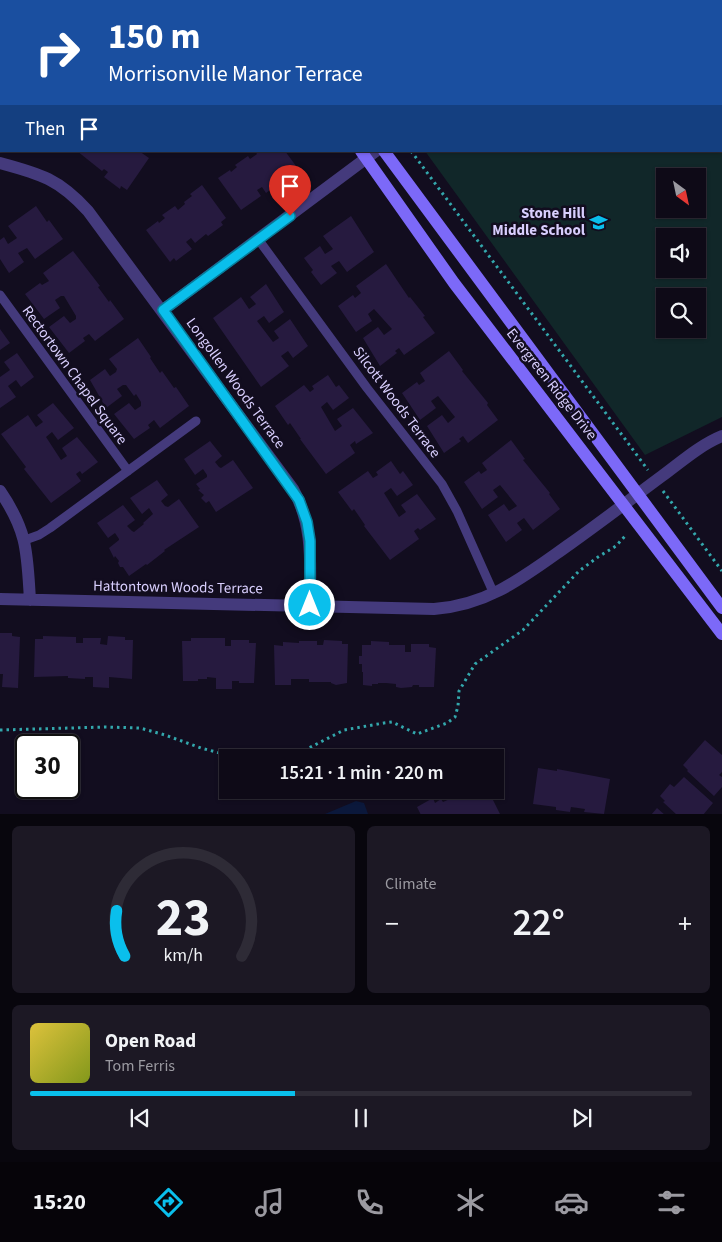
<!DOCTYPE html>
<meta charset="utf-8">
<style>
:root{--surface:#0e0a17;--page:#1c1824;--text:#f1f3f6;--muted:#9b9aa1;--line:#2e2b36;--accent:#0abfec}
body{margin:0;font-family:"Source Sans 3",sans-serif;background:var(--page);color:var(--text);height:100vh;display:flex;flex-direction:column;font-size:19px;white-space:nowrap}
*{box-sizing:border-box;margin:0}
p{font-size:16px;color:var(--muted)}
.icon{flex:none;width:28px;height:28px;fill:none;stroke:currentColor;stroke-width:2;stroke-linecap:round;stroke-linejoin:round}
.map{position:relative;height:814px;overflow:hidden}
.side{display:flex;flex-direction:column;gap:12px;padding:12px;background:#08060d;flex:1}
.side>*{flex:none}
.top-card{position:absolute;left:0px;top:0px;width:722px;height:152px;box-shadow:0 1px 4px #0004,0 0 0 1px var(--line);background:#1a4fa0;color:#fff;overflow:hidden}
.needle{width:32px;rotate:147deg}
.controls{position:absolute;left:656px;top:168px;display:grid;gap:10px}
.controls a{display:grid;place-items:center;width:50px;height:50px;border-radius:0px;background:var(--surface);box-shadow:0 1px 4px #0004,0 0 0 1px var(--line);font-size:25px}
.speed{position:absolute;left:15px;top:734px;display:flex;gap:10px;font-size:25px;font-weight:700;text-align:center}
.speed>*{display:grid;place-content:center;width:65px;height:65px;border-radius:50%;background:var(--surface);box-shadow:0 1px 4px #0004,0 0 0 1px var(--line);line-height:1}
.speed .limit{border:2px solid #111;border-radius:8px;background:#fff;color:#111}
.pin{position:absolute;display:grid;place-items:center;width:42px;height:42px;color:#fff;margin:-51px -21px;border-radius:50% 50% 50% 0;rotate:-45deg;box-shadow:0 0 5px #0007}
.pin .icon{rotate:45deg}
.me{position:absolute;width:55px;margin:-28px;rotate:0deg;stroke-linejoin:round;filter:drop-shadow(0 0 4px #0008)}
.turn{display:flex;align-items:center;gap:18px;height:105px;padding:0 25px;font-size:22px}
.turn .icon{width:65px;height:65px;stroke-width:2.5}
.turn b{display:block;font-size:35px;line-height:42px}
.then{display:flex;align-items:center;height:48px;padding:0 25px;background:#0003;gap:10px;font-size:19px}
.big{font-size:38px;font-weight:600;line-height:1.1}
.side .tile{flex:1;display:flex;flex-direction:column;justify-content:center;gap:8px;min-width:0;padding:0 18px;border-radius:8px;background:var(--page)}
.side .dial{align-items:center;gap:0}
.dial svg{height:130px;overflow:visible;fill:none;stroke:var(--line);stroke-width:7;stroke-linecap:round;text-anchor:middle}
.dial text{fill:var(--text);stroke:none}
.song{display:flex;align-items:center;gap:15px}
.cover{width:60px;height:60px;border-radius:8px;background:linear-gradient(135deg,hsl(50 70% 55%),hsl(70 70% 35%))}
.played{height:5px;border-radius:2px;background:linear-gradient(90deg,var(--accent) 40%,var(--line) 40%)}
.keys{display:flex;justify-content:space-around;direction:ltr}
.heat{display:flex;justify-content:space-between;align-items:center;font-size:28px;direction:ltr}
.side .tiles{flex:1;display:grid;gap:12px;grid-template-columns:1fr 1fr}
.tile:last-child{grid-column:span 2}
.trip{position:absolute;left:219px;top:749px;width:285px;height:50px;border-radius:0px;background:var(--surface);box-shadow:0 1px 4px #0004,0 0 0 1px var(--line);font-weight:600;line-height:50px;text-align:center}
.dock{display:flex;height:80px;justify-content:space-around;align-items:center;background:#060409;color:var(--muted)}
.dock .icon{width:35px;height:35px}
.dock .selected{color:var(--accent)}
.dock b{font-size:22px;color:var(--text)}
.map>svg:first-child{display:block}
.green{fill:#112729;fill-rule:evenodd}
.water{fill:#0b183b}
.building{fill:#261a3f}
.lines{fill:none;stroke-linecap:round;stroke-linejoin:round}
.path{stroke:#33a7ac;stroke-width:3;stroke-dasharray:2.5 4;stroke-linecap:butt}
.lane{stroke:#443a7c;stroke-width:9}
.street{stroke:#443a7c;stroke-width:12}
.secondary{stroke:#7c69f8;stroke-width:12}
.route-casing{stroke:#067c99;stroke-width:12}
.route{stroke:#0abfec;stroke-width:9}
.labels{text-anchor:middle;stroke-width:5;stroke-linejoin:round;paint-order:stroke}
.poi-label{font-size:15px;font-weight:bold;fill:#d8cefd;stroke:#120d1f;text-anchor:end}
.street-label{font-size:15px;fill:#d8cefd;stroke:#120d1f}
</style>
<div class="map">
<svg width="722" height="815" viewBox="0 0 722 815">
<rect width="100%" height="100%" fill="#120d1f"/>
<path class="green" d="M327 0H722V417L645 455 425 151H721V1ZM665 176H698V209H665ZM665 236H698V269H665ZM665 296H698V329H665Z"/>
<path class="water" d="M356 801 364 803 368 814H325Z"/>
<path class="building" d="M77 151H139L149 158 127 190 121 186 120 189 104 177 108 172 104 169 102 171Z
M255 151H285L296 166 291 169 293 172 266 193 262 187 257 190 261 196 241 210 218 178 230 170 231 172 237 167 235 165 248 156 250 159 257 154Z
M202 185 226 218 221 222 223 225 208 236 206 234 195 243 191 238 186 242 192 249 176 261 174 258 170 262 146 230 158 221 159 223 165 218 162 215 175 206 178 210 185 204 184 202 192 196 190 194Z
M36 206 47 222 49 220 63 239 35 259 27 248 18 253 24 262 9 273 0 259V240L4 237 8 244 17 238 8 226Z
M351 216 374 252 347 272 339 261 331 266 337 273 321 285 311 272 313 270 304 258 320 246 325 254 333 249 323 236Z
M73 251 100 286 98 287 109 302 110 300 124 319 95 341 89 334 83 338 85 341 69 353 49 327 64 316 70 323 76 319V316L64 296H61L55 300 60 308 44 319 25 294 40 283 42 285 49 281 43 273Z
M386 264 409 298 410 297 425 316 423 317 435 333 404 355 399 348 395 351 397 353 380 366 363 338 378 327 384 335 392 329 374 309 368 314 372 321 356 332 338 306 353 295 355 298 361 293 356 286Z
M266 284 284 312 269 323 264 316 257 321 273 342 279 338 274 331 290 319 308 346 293 358 288 351 281 356 289 366 261 387 213 318 241 297 249 309 256 304 250 297Z
M0 329 10 343 0 350Z
M138 338 151 357 150 358 160 373 162 371 174 388 176 387 189 406 160 428 154 420 148 425 150 428 134 439 114 414 129 403 135 410 141 406V402L136 394 134 396 126 385H123L117 389 122 396 106 408 90 380 105 369 110 376 116 372 117 369 109 359Z
M449 351 463 370 462 371 488 403 487 405 498 420 468 443 463 436 459 439 461 441 444 453 427 426 442 415 448 423 455 417 438 396 431 401 436 408 420 420 402 393 417 382 419 385 425 381 420 373Z
M17 353 34 377 21 387 16 380 8 386 16 397 0 408V377L10 370 4 362Z
M328 375 336 387 339 385 349 398 333 410 327 402 321 407 335 431 342 426 337 419 353 408 373 433 356 444 355 441 350 445 355 453 326 474 300 439H301L290 423 288 425 275 406 304 385 310 392 314 389 312 386Z
M53 403 74 428 58 440 52 432 46 437 61 460 67 456 62 448 77 437 98 462 82 474 80 471 76 474 81 481 51 503 24 469 26 467 1 434 28 415 36 427 43 422 37 415Z
M511 440 525 459 523 460 550 493 549 494 560 509 533 530 524 518 517 523 522 530 506 542 488 515 504 504 509 511 517 506 500 485 493 490 498 497 482 509 464 482 479 471 481 474 487 470 482 463Z
M210 441 222 456 215 462 219 467 221 468 233 460 253 488 216 512 209 501 206 503 201 498 204 495 198 490 200 489 196 484 207 477V475L203 469 195 475 184 459Z
M391 461 400 474 403 471 413 485 397 496 391 488 384 493 399 517 406 512 401 505 417 494 436 519 420 530 418 528 414 531 419 539 390 560 364 526 365 525 354 509 352 511 338 492 368 471 373 478 378 475 376 472Z
M157 480 168 495 161 501 165 506 168 507 179 499 199 527 164 550 165 551 147 565 146 564 129 576 123 567H120L118 563 119 561 115 556 114 558 109 548 119 540V539L115 533 108 538 97 523 123 505 135 520 127 526 132 531 134 532 144 524 143 523 153 514 149 508 142 514 130 498Z
M0 633H12V636L20 637 18 688 2 687 3 674H0Z
M43 636 76 637V643H83V638H101L100 644 107 645 108 636 125 637V640H133L132 679 109 677V688L93 687V677H85V679L68 678V676L34 677 35 639H43Z
M191 638H225V646H231V640H249V643H256L254 683H239V681H232V689H216V678L207 677V679H198V681H183L182 641H191Z
M324 640 342 641V644H348L347 683 336 685 331 683V682H309V679H291V685H275L274 645 283 646V642L299 643V641H317V645H323Z
M371 641 389 642V645H405V652H411V644H429V647L436 648 434 687H419V685H413L412 687 401 688 396 687V684L386 683H378V684H372V686L363 685V672H362V664H359V656H362V645H371Z
M705 740 722 755V772L719 775 722 777V787L714 796 687 771 688 770 683 765Z
M538 768 557 771V769L610 779 604 814 584 812 585 809 571 807 570 812 556 810V807L533 804Z
M684 777 713 803 703 815H677L663 802 665 801 660 796 670 784 674 787Z
M458 790H488L500 814 421 815 417 807 433 798 435 803 441 799 443 802 452 798 450 794Z
M657 808 665 815H651Z"/>
<g class="lines">
<path class="path" d="M319 0 320 1
M0 40H1
M411 151 648 470
M663 491 722 571
M0 730 105 727 140 728 165 735 201 748 238 758
M279 758 305 750 344 730 384 723 392 722 417 734 447 723 455 717 458 706 459 691 475 664 523 630 579 571 598 557 616 546 626 535"/>
<path class="lane" d="M258 239 367 388 442 484 457 511 494 594
M0 295 128 471
M25 540 39 535 50 528 196 421"/>
<path class="street" d="M0 163C41 174 59 179 88 211L293 489C314 526 310 565 310 605
M163 310 376 151
M0 491C28 532 27 553 30 600
M0 599 434 609C490 605 526 575 570 544 601 522 631 499 662 476 681 462 700 445 722 436"/>
<path class="secondary" d="M267 0V1
M286 0V1
M361 151 454 283 722 634
M384 151 722 608"/>
</g>
<g class="lines">
<defs>
<path id="route" d="M290 216 163 310 299 500 307 522 310 541V605"/>
</defs>
<use href="#route" class="route-casing"/>
<use href="#route" class="route"/>
</g>
<defs>
<symbol id="school-bare" viewBox="-9 -9 18 18"><path d="M0-5L7-2L0 1L-7-2ZM-4 1L0 2.5L4 1V4Q0 6-4 4Z" fill="#0abfec" stroke="#120d1f" stroke-width="2.5" paint-order="stroke"/></symbol>
</defs>
<g fill-rule="evenodd">
<use href="#school-bare" x="586" y="210" width="25" height="25"/>
</g>
<g class="labels">
<g class="poi-label">
<text x="585" y="218">Stone Hill<tspan x="585" dy="17">Middle School</tspan></text>
</g>
<g class="street-label">
<text transform="translate(75 375) rotate(54)" y="5">Rectortown Chapel Square</text>
<text transform="translate(236 383) rotate(54)" y="5">Longollen Woods Terrace</text>
<text transform="translate(552 384) rotate(52)" y="5">Evergreen Ridge Drive</text>
<text transform="translate(397 402) rotate(53)" y="5">Silcott Woods Terrace</text>
<text transform="translate(178 587) rotate(1)" y="5">Hattontown Woods Terrace</text>
</g>
</g>
</svg>
<div class="controls">
<a><svg class="needle" viewBox="-14 -14 28 28"><path d="M0-13l5 13h-10z" fill="#e53935"/><path d="M0 13l5-13h-10z" fill="#9b9aa1"/></svg></a>
<a><svg class="icon" aria-label="sound" viewBox="0 0 24 24"><path d="M4 9h4l5-4v14l-5-4H4zM17 9q2 3 0 6"/></svg></a>
<a><svg class="icon" aria-label="search" viewBox="0 0 24 24"><circle cx="10" cy="10" r="6"/><path d="M15 15l6 6"/></svg></a>
</div>
<div class="speed"><div class="limit">30</div></div>
<div class="pin" style="left:290px;top:216px;background:#d93025"><svg class="icon" aria-label="arrive" viewBox="0 0 24 24"><path d="M6 21V4h12l-3 4 3 4H6"/></svg></div>
<svg class="me" style="left:310px;top:605px" viewBox="-20 -20 40 40"><circle r="17" fill="#0abfec" stroke="#fff" stroke-width="3"/><path d="M0-11L8 9 0 5-8 9z" fill="#fff"/></svg>
<div class="trip">15:21 · 1 min · 220 m</div>
<div class="top-card">
<div class="turn"><svg class="icon" aria-label="right" viewBox="0 0 24 24"><path d="M7 20v-9h11M14 6l5 5-5 5"/></svg><div><b>150 m</b>Morrisonville Manor Terrace</div></div>
<div class="then">Then<svg class="icon" aria-label="arrive" viewBox="0 0 24 24"><path d="M6 21V4h12l-3 4 3 4H6"/></svg></div>
</div>
</div>
<section class="side">
<div class="tiles">
<div class="tile dial"><svg viewBox="0 0 100 80">
<path d="M14 69A42 42 0 1 1 86 69"/>
<path d="M14 69A42 42 0 0 1 9 41" stroke="#0abfec"/>
<text x="50" y="56" font-size="32" font-weight="700">23</text>
<text x="50" y="72" font-size="11">km/h</text>
</svg></div>
<div class="tile"><p>Climate</p>
<div class="heat"><a>−</a><b class="big">22°</b><a>+</a></div>
</div>
<div class="tile">
<div class="song"><i class="cover"></i><div><b>Open Road</b><p>Tom Ferris</p></div></div>
<div class="played"></div>
<div class="keys"><svg class="icon" aria-label="previous" viewBox="0 0 24 24"><path d="M18 5L8 12l10 7zM5 5v14"/></svg><svg class="icon" aria-label="pause" viewBox="0 0 24 24"><path d="M8 5v14M16 5v14"/></svg><svg class="icon" aria-label="next" viewBox="0 0 24 24"><path d="M6 5l10 7-10 7zM19 5v14"/></svg></div>
</div>
</div>
</section>
<nav class="dock">
<b>15:20</b>
<svg class="icon selected" aria-label="directions" viewBox="0 0 24 24"><path d="M12 3l9 9-9 9-9-9zM9 14v-3h6M13 9l2 2-2 2"/></svg>
<svg class="icon" aria-label="music" viewBox="0 0 24 24"><path d="M9 18V5l10-2v13"/><circle cx="6" cy="18" r="3"/><circle cx="16" cy="16" r="3"/></svg>
<svg class="icon" aria-label="phone" viewBox="0 0 24 24"><path d="M5 4h4l2 5-3 2q2 4 5 5l2-3 5 2v4C11 20 4 13 5 4z"/></svg>
<svg class="icon" aria-label="climate" viewBox="0 0 24 24"><path d="M12 3v18M4 7l16 10M4 17L20 7"/></svg>
<svg class="icon" aria-label="car" viewBox="0 0 24 24"><path d="M5 17H2v-5l4-1 3-4h7l3 4 3 1v5h-3M9 17h6M6 11h13"/><circle cx="7" cy="17" r="2"/><circle cx="17" cy="17" r="2"/></svg>
<svg class="icon" aria-label="filters" viewBox="0 0 24 24"><path d="M4 7h16M4 17h16"/><circle cx="9" cy="7" r="2"/><circle cx="15" cy="17" r="2"/></svg>
</nav>
